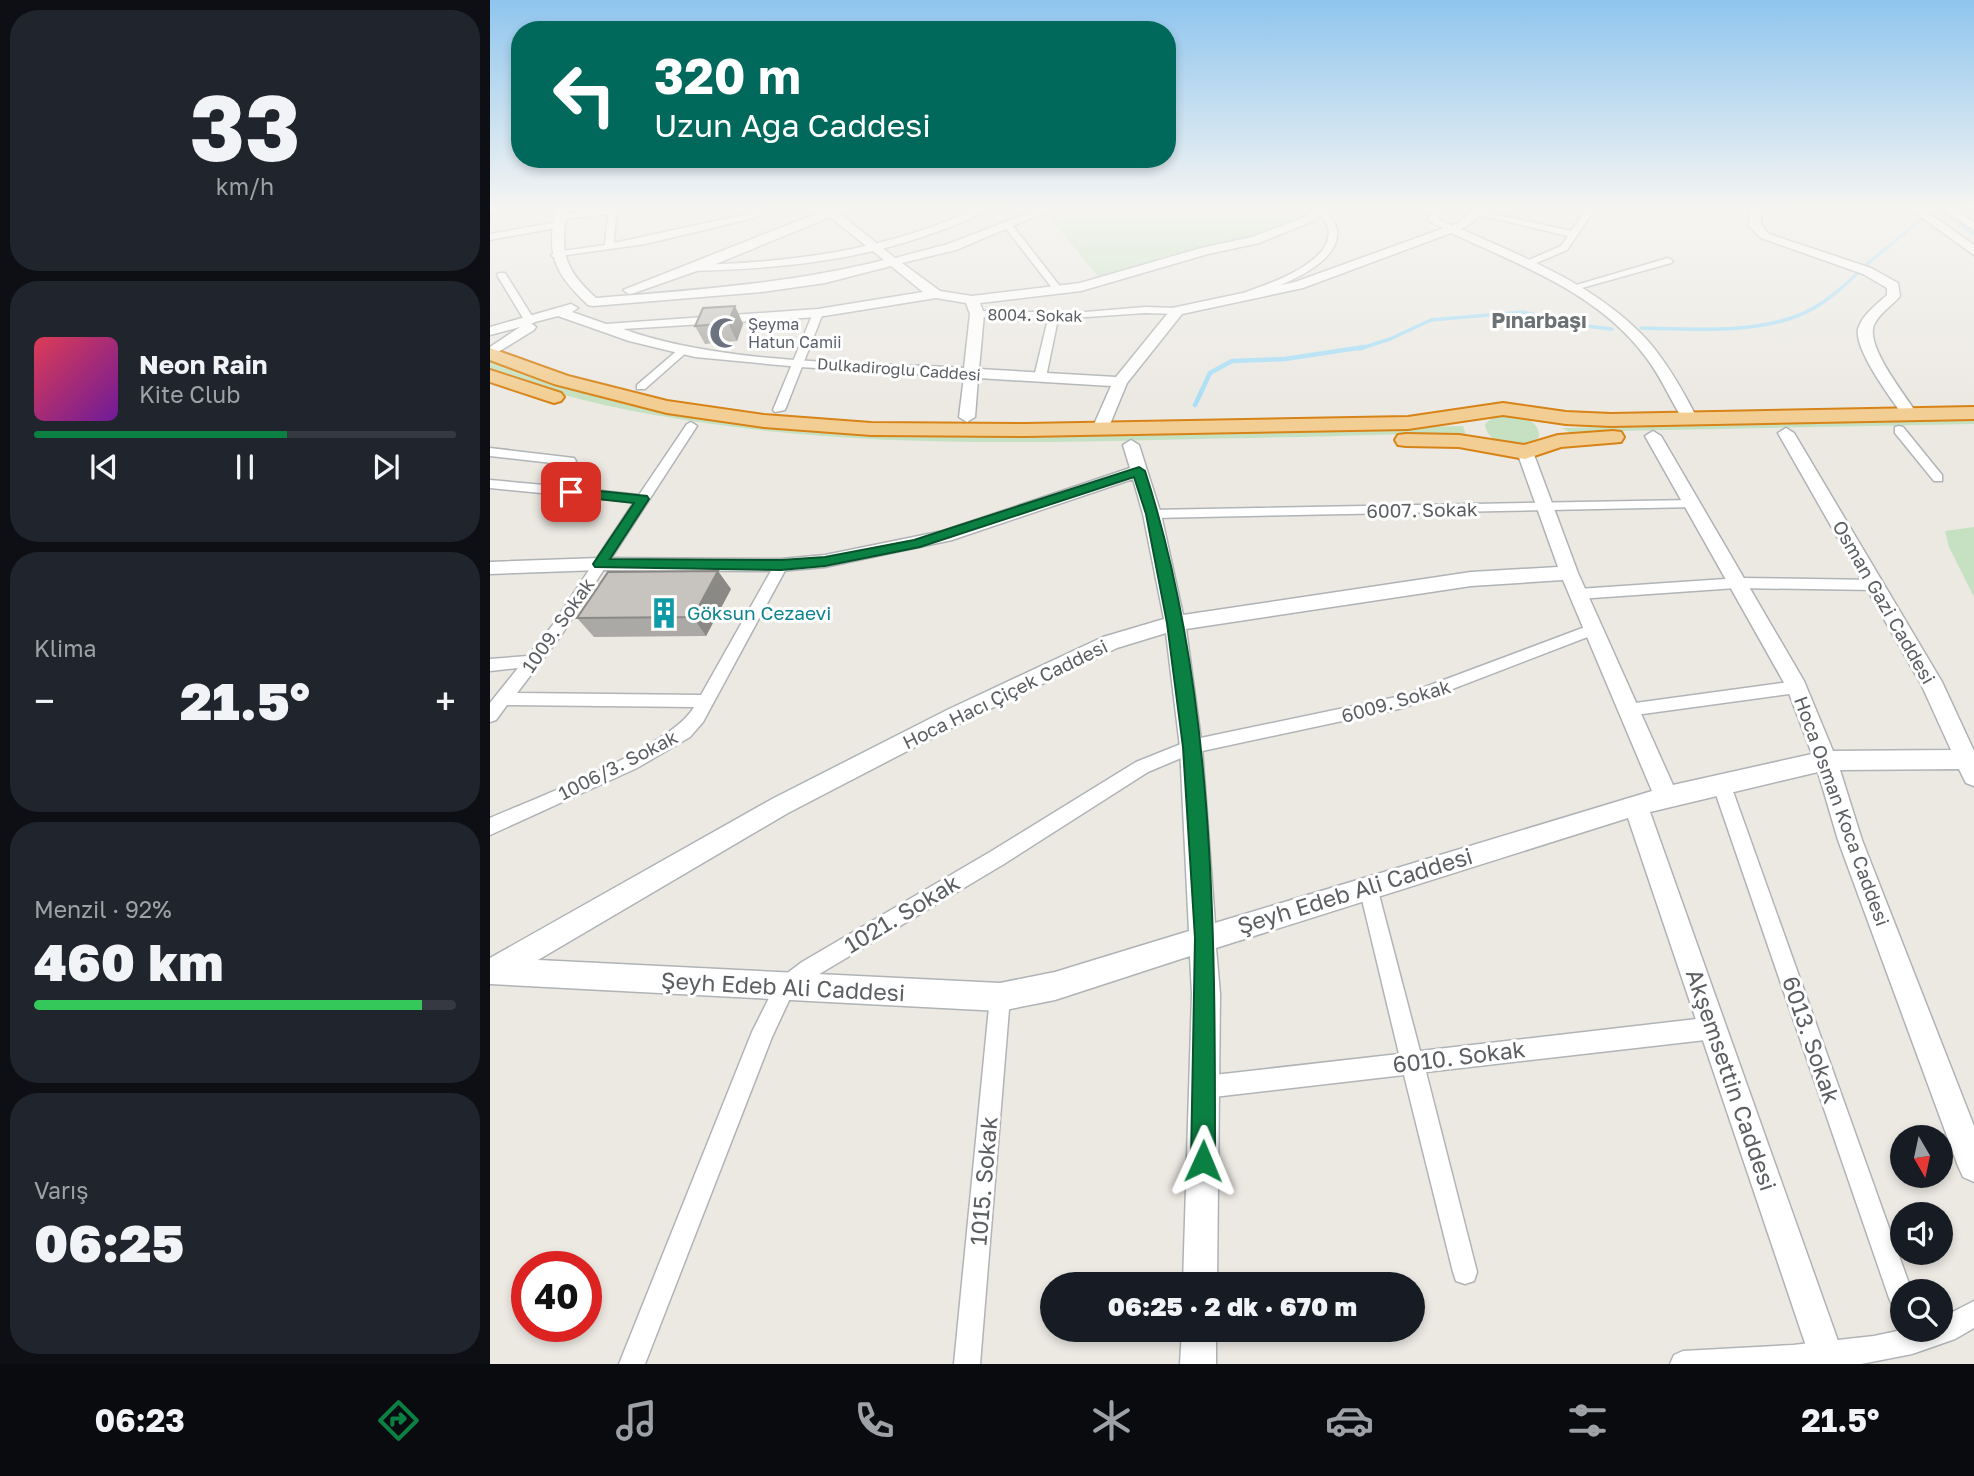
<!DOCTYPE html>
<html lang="tr">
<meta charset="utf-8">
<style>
:root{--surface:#171b24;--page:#20242c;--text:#f1f3f6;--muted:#9ea1a6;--line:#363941;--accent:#0b8043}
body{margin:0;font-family:"Golos Text",sans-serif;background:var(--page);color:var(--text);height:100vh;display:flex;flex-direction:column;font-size:26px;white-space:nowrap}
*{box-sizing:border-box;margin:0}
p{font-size:23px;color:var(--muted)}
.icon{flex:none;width:38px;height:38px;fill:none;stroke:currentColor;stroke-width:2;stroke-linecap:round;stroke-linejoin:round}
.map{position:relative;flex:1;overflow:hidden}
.side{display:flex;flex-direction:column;gap:10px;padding:10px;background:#0d0f14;width:490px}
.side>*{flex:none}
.top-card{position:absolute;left:21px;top:21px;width:665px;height:147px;border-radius:28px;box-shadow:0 4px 10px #0003;background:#00695c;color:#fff;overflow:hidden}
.needle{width:46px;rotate:171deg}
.tools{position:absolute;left:1400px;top:1125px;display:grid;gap:14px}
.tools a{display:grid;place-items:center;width:63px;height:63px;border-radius:50%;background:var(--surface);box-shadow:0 4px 10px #0003;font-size:35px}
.speed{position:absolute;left:21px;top:1251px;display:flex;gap:14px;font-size:35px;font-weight:700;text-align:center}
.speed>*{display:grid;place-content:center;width:91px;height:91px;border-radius:50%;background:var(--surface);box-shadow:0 4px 10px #0003;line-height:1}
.speed .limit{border:10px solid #d22;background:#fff;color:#111}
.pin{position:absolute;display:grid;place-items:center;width:60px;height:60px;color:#fff;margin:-30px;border-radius:14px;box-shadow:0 4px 10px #0006}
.me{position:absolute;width:77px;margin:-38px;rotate:1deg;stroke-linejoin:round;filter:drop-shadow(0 0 5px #0008)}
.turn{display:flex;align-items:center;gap:24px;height:147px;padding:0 28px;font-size:32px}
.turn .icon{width:91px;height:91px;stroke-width:2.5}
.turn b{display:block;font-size:49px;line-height:60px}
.big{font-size:52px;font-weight:800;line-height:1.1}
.side .card{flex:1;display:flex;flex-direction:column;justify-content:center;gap:10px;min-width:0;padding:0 24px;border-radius:28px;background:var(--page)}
.side .dial{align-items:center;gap:0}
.dial b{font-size:91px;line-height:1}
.song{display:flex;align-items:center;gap:21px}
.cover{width:84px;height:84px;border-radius:10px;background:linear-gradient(135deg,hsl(350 70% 55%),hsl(280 70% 35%))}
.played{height:7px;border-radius:4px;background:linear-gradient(90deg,var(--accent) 60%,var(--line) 60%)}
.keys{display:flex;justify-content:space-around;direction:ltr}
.heat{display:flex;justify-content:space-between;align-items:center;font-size:38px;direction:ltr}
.charge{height:10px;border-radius:5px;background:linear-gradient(90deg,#34c759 92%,var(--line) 0)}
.trip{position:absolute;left:550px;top:1272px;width:385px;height:70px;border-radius:35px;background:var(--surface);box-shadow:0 4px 10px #0003;font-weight:800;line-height:70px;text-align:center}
.menu{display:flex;height:112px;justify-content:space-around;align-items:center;background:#090b0e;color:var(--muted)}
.menu .icon{width:49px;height:49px}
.menu .selected{color:var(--accent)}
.menu b{font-size:32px;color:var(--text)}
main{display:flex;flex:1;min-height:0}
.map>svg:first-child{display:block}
.green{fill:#c5e1c1}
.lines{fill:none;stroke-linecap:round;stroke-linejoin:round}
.stream-far1{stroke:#a9def6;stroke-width:3.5}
.stream{stroke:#a9def6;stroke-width:4.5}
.street-casing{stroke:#b0b4b7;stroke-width:3}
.secondary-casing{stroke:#afb3b6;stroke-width:3}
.highway-casing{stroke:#d78317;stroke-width:4}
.street{fill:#fff;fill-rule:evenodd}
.secondary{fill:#fff;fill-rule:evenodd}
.highway{fill:#f2ce94;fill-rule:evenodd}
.wall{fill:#aba9a5}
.shaded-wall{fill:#8b8986}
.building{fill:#c7c4c0;stroke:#8b8986;stroke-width:2}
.route{fill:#0b8043;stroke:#07532c;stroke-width:2}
.labels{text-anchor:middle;stroke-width:6;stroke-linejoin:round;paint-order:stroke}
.far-street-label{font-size:16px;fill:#5b5f62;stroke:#fff}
.far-worship-label{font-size:16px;fill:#5b616d;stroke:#fff;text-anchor:start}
.street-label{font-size:19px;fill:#5b5f62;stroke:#fff}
.culture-label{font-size:19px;fill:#0d838f;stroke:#fff;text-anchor:start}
.far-district-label{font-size:21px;font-weight:bold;fill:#6c7174;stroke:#fff}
.near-street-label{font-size:23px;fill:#5b5f62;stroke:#fff}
</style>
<main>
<section class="side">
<div class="card dial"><b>33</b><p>km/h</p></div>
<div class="card">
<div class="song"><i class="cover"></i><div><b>Neon Rain</b><p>Kite Club</p></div></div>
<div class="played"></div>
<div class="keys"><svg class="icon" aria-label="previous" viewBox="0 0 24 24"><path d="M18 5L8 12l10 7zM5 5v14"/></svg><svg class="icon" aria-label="pause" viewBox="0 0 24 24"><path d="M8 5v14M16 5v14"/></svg><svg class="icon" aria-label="next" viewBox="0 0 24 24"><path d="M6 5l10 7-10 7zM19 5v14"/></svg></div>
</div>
<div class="card"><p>Klima</p>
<div class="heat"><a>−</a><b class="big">21.5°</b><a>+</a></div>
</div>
<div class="card"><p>Menzil · 92%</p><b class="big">460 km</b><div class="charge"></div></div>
<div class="card"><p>Varış</p><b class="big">06:25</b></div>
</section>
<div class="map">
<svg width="1484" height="1364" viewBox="0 0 1484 1364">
<rect width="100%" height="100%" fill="#ece9e3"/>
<path class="green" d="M613 209H825C789 235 745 240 703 250 672 258 641 270 610 279L560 218Z
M0 361 63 385 132 403 275 426 356 433 536 436 973 426 976 435C920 433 863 436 807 437 612 440 408 452 215 423 142 412 68 399 0 368Z
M1015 415C1030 417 1050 419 1049 437 1035 451 997 447 995 424L1002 418Z
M1484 418V424L1079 432 1072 428Z
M1484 527V597L1459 547 1455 531Z"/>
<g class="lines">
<path class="stream-far1" d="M1447 209 1484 234
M1377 264 1433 218
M1151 328C1201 329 1260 334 1307 316 1331 307 1351 289 1369 272
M869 349 900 339 941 320 1033 312 1095 326 1122 329"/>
<path class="stream" d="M705 405 720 373 742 361 795 359 874 347"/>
<defs>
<path id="street" d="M126 209 124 243 258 214 267 209H277L264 218 155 244 63 257 61 255 66 252 115 245 118 214 69 220 66 219V215Z
M486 209H496C481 220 460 227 443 233 365 262 282 269 200 271L195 268 200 265C300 263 394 251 486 209Z
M826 209H832C837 214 844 220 846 226 857 263 787 287 762 296H756V292C779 284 847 261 838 227 836 220 828 214 826 209Z
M948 209H956L947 218 964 227V231H958L939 221V217Z
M1097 209H1105L1077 250 1037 267 1034 266V262L1071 246 1078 236 982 213 986 210 1081 231Z
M68 222 71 223V227L0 240V234Z
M514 222H520L572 289V293H566L514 226Z
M1178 258 1183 261 1181 263 1081 291 1076 288Z
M9 273H15L45 321 44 323H36L7 275Z
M655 307 687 308 692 311 687 314 655 313 568 319 556 377 550 380 544 377 558 319 487 317 482 314 487 311 583 313Z
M328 310 333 313 295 410 285 412 283 410 323 313Z
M189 349 198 351 155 389H147V385Z
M201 422 207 426 72 634 27 693 211 695 286 562H296L298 565 213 722 200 737 147 768 0 835V818C46 798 182 747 204 707L17 705 6 720 0 722V703L28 668 0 671V659L38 656 62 626 144 502 0 488V480L54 485 71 464 0 456V448L84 458 86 461 66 486 149 495 197 424Z
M1409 426 1413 427 1452 475V481H1444L1405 433V427Z
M1201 500 1206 501V507L662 518 655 514 662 510Z
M1250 578 1386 580 1393 585 1386 590 1246 588 1088 599 1081 594 1088 589Z
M1103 624 1110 629 1108 633 913 708 703 753 658 772 514 864 326 976 302 994 282 1037 155 1364H129L262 1032 288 980 312 962 500 852 646 762 701 740 911 696Z
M1307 681 1313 683 1315 687 1313 691 1307 693 1138 716 1132 715 1130 710 1132 705 1138 704Z
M1231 776 1237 778 1240 783 1422 1292H1412V1311L1403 1307 1399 1298 1222 783 1225 778Z
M878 878 885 881 887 887 930 1051 1224 1017 1231 1021 1235 1028 1231 1035 1224 1039 936 1072 987 1272 984 1281 975 1284 966 1281 963 1272 914 1075 715 1098 707 1095 704 1087 707 1079 715 1076 909 1054 869 887 871 881Z
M510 987 517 990 520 997 490 1364H464L500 997 503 990Z
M1484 1301V1328L1465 1339 1422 1354 1371 1364H1180L1184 1355 1193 1351 1303 1345 1384 1336 1412 1330H1451V1318Z"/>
<path id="secondary" d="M0 209H24L0 214Z
M66 209H77C70 252 73 268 106 298 203 290 299 284 394 260L340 217 221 266 144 293 139 294 133 290 333 211 332 209H354L349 213 405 258 458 244 549 209H563L466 250 412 263 450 291 482 296 590 283 711 248 762 237 815 217 823 209H834L823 221 769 243 718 254 591 291 490 303 494 314 489 369 626 377 682 308 805 282 968 223 983 209H993L986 220 971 229C1038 259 1108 286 1158 341 1178 364 1193 391 1207 418L1199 423 1194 421C1180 400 1171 376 1155 356 1108 293 1030 265 961 233L813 288 692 314 637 383 618 429 610 434 602 429 621 386 488 378 485 417 477 422 469 417 474 377 310 367 205 357 139 341 68 316 41 323 46 327 44 330 0 357V347L30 327 0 335V327L81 304 88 308 82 312 116 324 328 309 433 292 401 266 335 283 272 292 103 306 98 305C64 273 56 255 66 209ZM446 298 476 303 480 314 474 368C367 362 233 365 133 329L328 317Z
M1260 209H1271V225L1279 234 1381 268 1408 283 1410 296C1402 306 1389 313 1384 325 1375 346 1416 396 1427 414L1424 417H1414C1402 400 1364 350 1368 329 1372 315 1387 304 1397 295V288L1373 274 1271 238 1259 226Z
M1420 209H1433L1484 245V255Z
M1451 209H1464L1484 222V230Z
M1296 428 1304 433 1452 682 1484 751V786L1476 783 1469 769 1350 770 1372 840 1484 1126V1182L1473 1177 1468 1166 1348 840 1328 772 1160 812 1353 1355 1350 1364H1322L1319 1355 1138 818 726 948 730 994 727 1284H693L702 994 700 956 565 1000 510 1011 0 984V958L282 799 457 710 613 637 674 619 653 514 643 479 462 540 335 567 291 571 110 570 0 574V562L110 558 291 559 335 555 453 531 640 468 633 445 641 440 649 445 671 514 693 615 981 572 1068 567 1027 452 1035 447 1043 452 1088 573 1183 785 1322 754 1297 688 1155 436 1163 431 1171 436 1314 681 1343 751 1461 750 1431 684 1288 433ZM1073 580 1162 791 725 923 712 747 696 629 981 586ZM676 633 690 747 699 931 565 972 510 983 48 960 298 813 473 722 627 648Z
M692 1330H726V1364H690Z"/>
<path id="highway" d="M0 348 78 376 177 401 274 415 381 423 536 424 918 417 1013 403 1076 412 1121 414 1484 407V419L1121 426 1076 424 1013 415 918 429 536 436 381 435 274 427 177 413 64 384 0 360Z
M0 370 71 393 74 397 71 401 64 403 0 382Z
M1123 431 1131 432 1134 437 1131 442 1071 447 1035 459 969 447 916 446 908 445 905 440 908 435 916 434 969 435 1034 445 1068 435Z"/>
</defs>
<use href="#street" class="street-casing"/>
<use href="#secondary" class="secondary-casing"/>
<use href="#highway" class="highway-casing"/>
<use href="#street" class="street"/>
<use href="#secondary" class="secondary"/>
<use href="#highway" class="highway"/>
</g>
<path class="wall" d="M245 306 253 324 247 341 215 344 205 326Z
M241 589 216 636 104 637 87 618Z"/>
<path class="shaded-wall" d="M245 306 253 324 247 341 238 323Z
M228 571 241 589 216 636 203 617Z"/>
<path class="building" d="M245 306 238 323 205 326 213 308Z
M228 571 203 617 87 618 118 572Z"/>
<linearGradient id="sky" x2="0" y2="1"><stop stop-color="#8fc5ee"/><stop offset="0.52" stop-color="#f6f5f2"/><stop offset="1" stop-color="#f6f5f2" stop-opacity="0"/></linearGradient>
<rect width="1484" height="400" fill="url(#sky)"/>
<path class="route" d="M649 467 655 471C726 691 725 932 725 1161L721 1169 713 1173 705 1169 701 1161 705 938 693 747 677 623 656 514 644 477 430 547 335 566 291 570 105 567 103 564 144 503 81 496 75 492 81 488 157 496 159 499 120 559 291 560 335 557 424 540Z"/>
<defs>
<symbol id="mosque-bare" viewBox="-9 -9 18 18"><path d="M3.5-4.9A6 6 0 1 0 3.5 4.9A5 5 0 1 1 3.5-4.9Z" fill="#6b7280" stroke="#fff" stroke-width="2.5" paint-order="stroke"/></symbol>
<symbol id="building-bare" viewBox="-9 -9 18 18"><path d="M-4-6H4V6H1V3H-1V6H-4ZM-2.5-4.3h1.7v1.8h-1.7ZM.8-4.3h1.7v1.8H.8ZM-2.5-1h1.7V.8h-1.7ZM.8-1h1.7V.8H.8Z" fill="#0f9aa8" stroke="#fff" stroke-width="2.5" paint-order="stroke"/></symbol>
</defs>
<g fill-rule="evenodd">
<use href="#mosque-bare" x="213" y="311" width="44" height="44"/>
<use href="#building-bare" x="152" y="591" width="44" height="44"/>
</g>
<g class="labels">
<g class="far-street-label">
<text transform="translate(545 315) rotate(1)" y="6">8004. Sokak</text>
<text transform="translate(409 369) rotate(4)" y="6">Dulkadiroğlu Caddesi</text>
</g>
<g class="far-worship-label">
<text x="258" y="330">Şeyma<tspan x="258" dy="18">Hatun Camii</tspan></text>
</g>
<g class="street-label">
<text transform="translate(932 510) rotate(-1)" y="7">6007. Sokak</text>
<text transform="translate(1394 602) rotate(60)" y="7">Osman Gazi Caddesi</text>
<text transform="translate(68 625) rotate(-55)" y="7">1009. Sokak</text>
<text transform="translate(515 694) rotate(-26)" y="7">Hoca Hacı Çiçek Caddesi</text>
<text transform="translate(906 701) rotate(-16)" y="7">6009. Sokak</text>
<text transform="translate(128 765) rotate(-27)" y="7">1006/3. Sokak</text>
<text transform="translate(1352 811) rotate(70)" y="7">Hoca Osman Koca Caddesi</text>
</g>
<g class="culture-label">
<text x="197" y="620">Göksun Cezaevi</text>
</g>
<g class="far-district-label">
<text x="1049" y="328">Pınarbaşı</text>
</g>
<g class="near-street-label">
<text transform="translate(865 891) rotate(-17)" y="8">Şeyh Edeb Ali Caddesi</text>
<text transform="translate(412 914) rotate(-31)" y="8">1021. Sokak</text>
<text transform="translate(293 987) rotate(3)" y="8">Şeyh Edeb Ali Caddesi</text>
<text transform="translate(1321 1040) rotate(71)" y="8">6013. Sokak</text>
<text transform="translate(969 1057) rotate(-7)" y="8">6010. Sokak</text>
<text transform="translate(1241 1080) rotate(71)" y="8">Akşemsettin Caddesi</text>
<text transform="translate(494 1181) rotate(-85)" y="8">1015. Sokak</text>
</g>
</g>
</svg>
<div class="tools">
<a><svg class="needle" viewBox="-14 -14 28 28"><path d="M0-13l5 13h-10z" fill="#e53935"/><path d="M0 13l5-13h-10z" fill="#9ea1a6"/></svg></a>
<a><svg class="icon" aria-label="sound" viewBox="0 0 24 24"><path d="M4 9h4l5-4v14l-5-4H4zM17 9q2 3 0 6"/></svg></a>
<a><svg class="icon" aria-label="search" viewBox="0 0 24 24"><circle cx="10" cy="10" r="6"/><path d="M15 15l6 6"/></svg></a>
</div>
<div class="speed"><div class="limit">40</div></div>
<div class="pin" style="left:81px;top:492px;background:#d93025"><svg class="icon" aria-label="arrive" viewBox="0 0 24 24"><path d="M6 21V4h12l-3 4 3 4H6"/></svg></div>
<svg class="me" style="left:713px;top:1161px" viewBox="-20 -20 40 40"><path d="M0-17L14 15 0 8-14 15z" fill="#0b8043" stroke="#fff" stroke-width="4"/></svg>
<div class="trip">06:25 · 2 dk · 670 m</div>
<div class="top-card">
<div class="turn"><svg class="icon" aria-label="left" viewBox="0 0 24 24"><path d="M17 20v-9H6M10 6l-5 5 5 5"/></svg><div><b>320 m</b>Uzun Ağa Caddesi</div></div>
</div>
</div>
</main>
<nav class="menu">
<b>06:23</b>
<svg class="icon selected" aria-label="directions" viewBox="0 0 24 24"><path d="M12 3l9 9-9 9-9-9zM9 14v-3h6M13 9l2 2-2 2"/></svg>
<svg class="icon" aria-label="music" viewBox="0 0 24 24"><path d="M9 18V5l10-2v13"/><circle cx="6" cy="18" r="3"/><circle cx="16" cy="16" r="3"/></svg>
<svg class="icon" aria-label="phone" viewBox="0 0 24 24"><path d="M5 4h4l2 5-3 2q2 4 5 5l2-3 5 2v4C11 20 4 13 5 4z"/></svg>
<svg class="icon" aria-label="climate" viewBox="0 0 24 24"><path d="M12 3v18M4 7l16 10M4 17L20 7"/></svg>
<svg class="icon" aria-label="car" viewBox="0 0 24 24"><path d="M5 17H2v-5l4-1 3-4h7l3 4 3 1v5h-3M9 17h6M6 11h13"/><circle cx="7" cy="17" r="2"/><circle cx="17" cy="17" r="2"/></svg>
<svg class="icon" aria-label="filters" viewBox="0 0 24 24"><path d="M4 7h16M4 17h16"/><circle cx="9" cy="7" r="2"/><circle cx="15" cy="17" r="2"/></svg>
<b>21.5°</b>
</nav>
